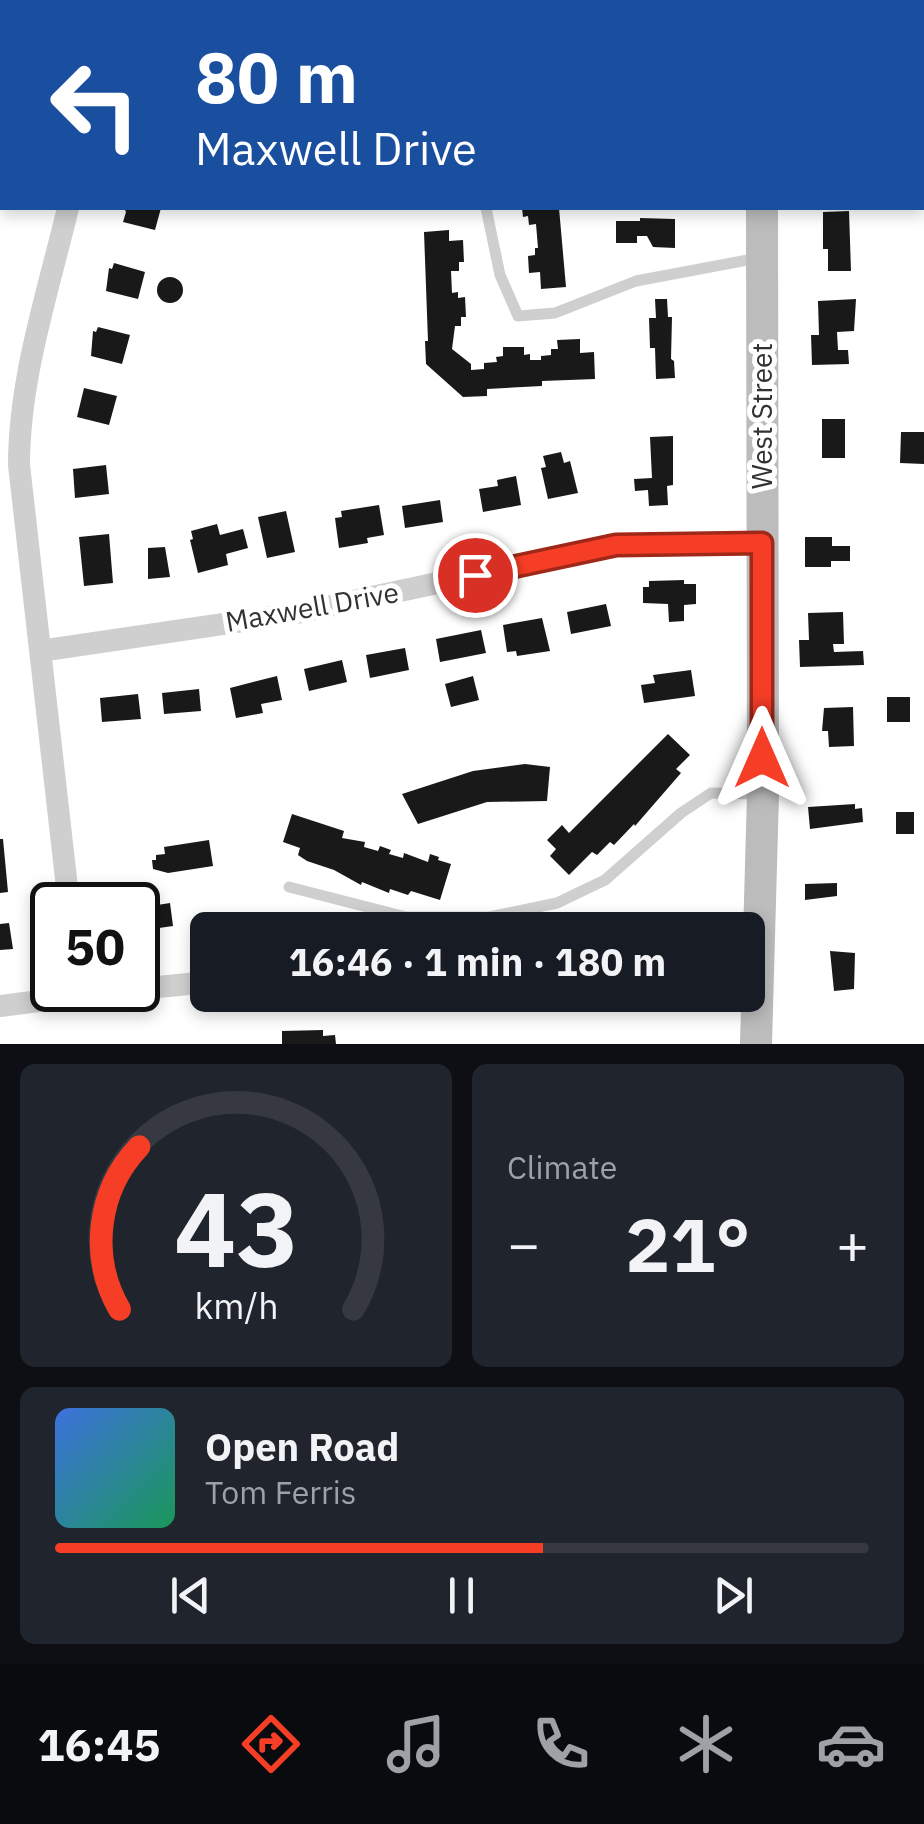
<!DOCTYPE html>
<meta charset="utf-8">
<style>
:root{--surface:#171b24;--page:#20242c;--text:#f1f3f6;--muted:#9ea1a6;--line:#363941;--accent:#f63e27}
body{margin:0;font-family:"IBM Plex Sans",sans-serif;background:var(--page);color:var(--text);height:100vh;display:flex;flex-direction:column;font-size:38px;white-space:nowrap}
*{box-sizing:border-box;margin:0}
p{font-size:32px;color:var(--muted)}
.icon{flex:none;width:55px;height:55px;fill:none;stroke:currentColor;stroke-width:2;stroke-linecap:round;stroke-linejoin:round}
.map{position:relative;height:1044px;overflow:hidden}
.drawer{display:flex;flex-direction:column;gap:20px;padding:20px;background:#0d0f14;flex:1}
.drawer>*{flex:none}
.top-card{position:absolute;left:0px;top:0px;width:925px;height:210px;box-shadow:0 5px 15px #0003;background:#1a4fa0;color:#fff;overflow:hidden}
.speed{position:absolute;left:30px;top:882px;display:flex;gap:20px;font-size:50px;font-weight:700;text-align:center}
.speed>*{display:grid;place-content:center;width:130px;height:130px;border-radius:50%;background:var(--surface);box-shadow:0 5px 15px #0003;line-height:1}
.speed .limit{border:5px solid #111;border-radius:15px;background:#fff;color:#111}
.pin{position:absolute;display:grid;place-items:center;width:85px;height:85px;color:#fff;margin:-42px;border:5px solid #fff;border-radius:50%;box-shadow:0 2px 10px #0007}
.me{position:absolute;width:110px;margin:-55px;rotate:0deg;stroke-linejoin:round;filter:drop-shadow(0 0 8px #0008)}
.turn{display:flex;align-items:center;gap:35px;height:210px;padding:0 30px;font-size:45px}
.turn .icon{width:130px;height:130px;stroke-width:2.5}
.turn b{display:block;font-size:70px;line-height:85px}
.big{font-size:75px;font-weight:700;line-height:1.1}
.drawer .tile{flex:1;display:flex;flex-direction:column;justify-content:center;gap:15px;min-width:0;padding:0 35px;border-radius:15px;background:var(--page)}
.drawer .dial{align-items:center;gap:0}
.dial svg{height:260px;overflow:visible;fill:none;stroke:var(--line);stroke-width:7;stroke-linecap:round;text-anchor:middle}
.dial text{fill:var(--text);stroke:none}
.song{display:flex;align-items:center;gap:30px}
.cover{width:120px;height:120px;border-radius:15px;background:linear-gradient(135deg,hsl(220 70% 55%),hsl(150 70% 35%))}
.played{height:10px;border-radius:5px;background:linear-gradient(90deg,var(--accent) 60%,var(--line) 60%)}
.keys{display:flex;justify-content:space-around;direction:ltr}
.heat{display:flex;justify-content:space-between;align-items:center;font-size:55px;direction:ltr}
.drawer .tiles{flex:1;display:grid;gap:20px;grid-template-columns:1fr 1fr}
.tile:last-child{grid-column:span 2}
.trip{position:absolute;left:190px;top:912px;width:575px;height:100px;border-radius:15px;background:var(--surface);box-shadow:0 5px 15px #0003;font-weight:700;line-height:100px;text-align:center}
.dock{display:flex;height:160px;justify-content:space-around;align-items:center;background:#090b0e;color:var(--muted)}
.dock .icon{width:70px;height:70px}
.dock .on{color:var(--accent)}
.dock b{font-size:45px;color:var(--text)}
.map>svg:first-child{display:block}
.building{fill:#191919}
.lines{fill:none;stroke-linecap:round;stroke-linejoin:round}
.lane{stroke:#cfcfcf;stroke-width:11}
.street{stroke:#cfcfcf;stroke-width:22}
.secondary{stroke:#bcbcbc;stroke-width:32}
.route-casing{stroke:#a02819;stroke-width:25}
.route{stroke:#f63e27;stroke-width:18}
.labels{text-anchor:middle;stroke-width:10;stroke-linejoin:round;paint-order:stroke}
.street-label{font-size:28px;fill:#323232;stroke:#fff}
</style>
<div class="map">
<svg width="924" height="1044" viewBox="0 0 924 1044">
<rect width="100%" height="100%" fill="#fff"/>
<path class="building" d="M124 208H161L155 230 123 222 126 212Z
M522 208H559L566 287 541 289 540 272 529 273 528 256 535 255V248H538L536 224 529 225 528 216 523 217Z
M849 211 851 271H828V249H823V212Z
M640 218 675 219V248L653 247 647 236H637V243H616V221H640Z
M449 230V241L463 240 464 262H459V271H451L452 293 458 292V298L465 297 466 317H461V326H455L452 349 471 364V370L484 369V363L497 362 496 357 503 356V347H524V355L530 354V360H541V356L551 355V349H558L557 340 580 339V353L594 352 595 379 542 381V386L487 389V396L463 397 426 364 425 341H428L424 232Z
M114 263 145 272 138 299 106 291 109 268 112 269Z
M157 290a13 13 0 1 1 26 0a13 13 0 1 1-26 0Z
M655 299H667L668 317H672L671 359 674 361 675 378 656 379 655 348H650L649 318H656Z
M856 299 854 331 837 332 838 350H848L849 364 812 365 811 335H819L818 301Z
M98 327 130 335 122 364 91 356 93 331 96 332Z
M84 388 117 396 109 425 77 417Z
M822 419H845V458H822Z
M901 432H924V464L900 463Z
M673 436V485L667 486 668 505 649 506 648 490 635 491 634 479 652 478 650 437Z
M561 452 564 463 570 461 578 493 548 499 541 468 546 467 543 456Z
M106 465 109 494 75 498 73 469Z
M516 476 521 505 483 512 479 489 498 486 497 480Z
M440 500 443 522 405 528 402 506Z
M379 505 384 535 367 538 368 543 339 548 335 518 342 517 341 511Z
M286 511 295 552 267 558 258 517Z
M217 524 220 535 243 529 248 548 226 554 228 565 198 573 190 540 193 539 191 531Z
M109 534 113 583 84 586 79 537Z
M805 537H832V546H850V561H831V567H805Z
M165 547 170 577 148 579V548Z
M684 580V584H696V604L684 605V621L669 622 668 604 643 603V587H649V581Z
M606 604 611 626 571 634 567 612Z
M843 612 844 644H833L834 652 863 651 864 665 800 667 799 640H809L808 613Z
M542 618 550 651 517 656 516 651 507 652 503 625Z
M481 630 486 653 440 662 436 639Z
M405 648 409 670 370 678 366 655Z
M342 660 347 682 309 691 304 669Z
M691 670 695 696 644 703 641 685 655 683 653 675Z
M277 676 282 700 261 704 263 713 236 718 230 688Z
M473 676 479 700 451 707 445 684Z
M199 689 201 711 164 714 162 693Z
M138 694 141 719 102 722 100 698Z
M887 697H910V722H887Z
M853 707 854 746 829 747 828 731H822L824 708Z
M668 734 690 755 676 769 681 773 635 826 634 824 614 845 610 842 597 855 592 852 569 875 550 856 556 849 547 840 562 825 569 833Z
M525 764 550 767 547 801 487 802 418 824 402 794 473 771Z
M855 804V809L862 808 863 822 810 829 808 807Z
M896 812H914V834H896Z
M292 814 344 831 342 838 365 842 364 847 378 851 380 846 391 850 389 854 403 858 404 853 428 862 430 854 439 857 438 860 451 864 440 900 411 891 408 895 390 889 389 893 362 882 361 885 334 870 307 861 298 855 300 848 283 842Z
M0 839H3L8 892 0 893Z
M209 840 213 866 168 873 153 869 152 860H156V855L165 854 164 847Z
M837 883V896L805 900V884Z
M170 903 173 926 138 931V908Z
M9 923 13 949 0 950V924Z
M830 951 855 953 854 989 834 991Z
M630 995H674V1005L631 1006Z
M323 1030V1036L335 1035 336 1044H282V1031Z"/>
<g class="lines">
<path class="lane" d="M486 208 500 275 518 316 555 313 636 281 758 258
M289 887 406 917H489L557 903 605 880 681 813 711 793 758 794"/>
<path class="street" d="M115 2V0
M68 208C48 292 19 378 19 465L69 905
M40 651 297 613 616 545 762 543
M138 989 208 982
M0 1006 123 990"/>
<path class="secondary" d="M762 0V2
M756 1044 763 794 762 208"/>
</g>
<g class="lines">
<defs>
<path id="route" d="M475 575 616 545 762 543V758"/>
</defs>
<use href="#route" class="route-casing"/>
<use href="#route" class="route"/>
</g>
<g class="labels">
<g class="street-label">
<text transform="translate(762 416) rotate(-90)" y="10">West Street</text>
<text transform="translate(312 607) rotate(-10)" y="10">Maxwell Drive</text>
</g>
</g>
</svg>
<div class="speed"><div class="limit">50</div></div>
<div class="pin" style="left:475px;top:575px;background:#d93025"><svg class="icon" aria-label="arrive" viewBox="0 0 24 24"><path d="M6 21V4h12l-3 4 3 4H6"/></svg></div>
<svg class="me" style="left:762px;top:758px" viewBox="-20 -20 40 40"><path d="M0-17L14 15 0 8-14 15z" fill="#f63e27" stroke="#fff" stroke-width="4"/></svg>
<div class="trip">16:46 · 1 min · 180 m</div>
<div class="top-card">
<div class="turn"><svg class="icon" aria-label="left" viewBox="0 0 24 24"><path d="M17 20v-9H6M10 6l-5 5 5 5"/></svg><div><b>80 m</b>Maxwell Drive</div></div>
</div>
</div>
<section class="drawer">
<div class="tiles">
<div class="tile dial"><svg viewBox="0 0 100 80">
<path d="M14 69A42 42 0 1 1 86 69"/>
<path d="M14 69A42 42 0 0 1 20 19" stroke="#f63e27"/>
<text x="50" y="56" font-size="32" font-weight="700">43</text>
<text x="50" y="72" font-size="11">km/h</text>
</svg></div>
<div class="tile"><p>Climate</p>
<div class="heat"><a>−</a><b class="big">21°</b><a>+</a></div>
</div>
<div class="tile">
<div class="song"><i class="cover"></i><div><b>Open Road</b><p>Tom Ferris</p></div></div>
<div class="played"></div>
<div class="keys"><svg class="icon" aria-label="previous" viewBox="0 0 24 24"><path d="M18 5L8 12l10 7zM5 5v14"/></svg><svg class="icon" aria-label="pause" viewBox="0 0 24 24"><path d="M8 5v14M16 5v14"/></svg><svg class="icon" aria-label="next" viewBox="0 0 24 24"><path d="M6 5l10 7-10 7zM19 5v14"/></svg></div>
</div>
</div>
</section>
<nav class="dock">
<b>16:45</b>
<svg class="icon on" aria-label="directions" viewBox="0 0 24 24"><path d="M12 3l9 9-9 9-9-9zM9 14v-3h6M13 9l2 2-2 2"/></svg>
<svg class="icon" aria-label="music" viewBox="0 0 24 24"><path d="M9 18V5l10-2v13"/><circle cx="6" cy="18" r="3"/><circle cx="16" cy="16" r="3"/></svg>
<svg class="icon" aria-label="phone" viewBox="0 0 24 24"><path d="M5 4h4l2 5-3 2q2 4 5 5l2-3 5 2v4C11 20 4 13 5 4z"/></svg>
<svg class="icon" aria-label="climate" viewBox="0 0 24 24"><path d="M12 3v18M4 7l16 10M4 17L20 7"/></svg>
<svg class="icon" aria-label="car" viewBox="0 0 24 24"><path d="M5 17H2v-5l4-1 3-4h7l3 4 3 1v5h-3M9 17h6M6 11h13"/><circle cx="7" cy="17" r="2"/><circle cx="17" cy="17" r="2"/></svg>
</nav>
